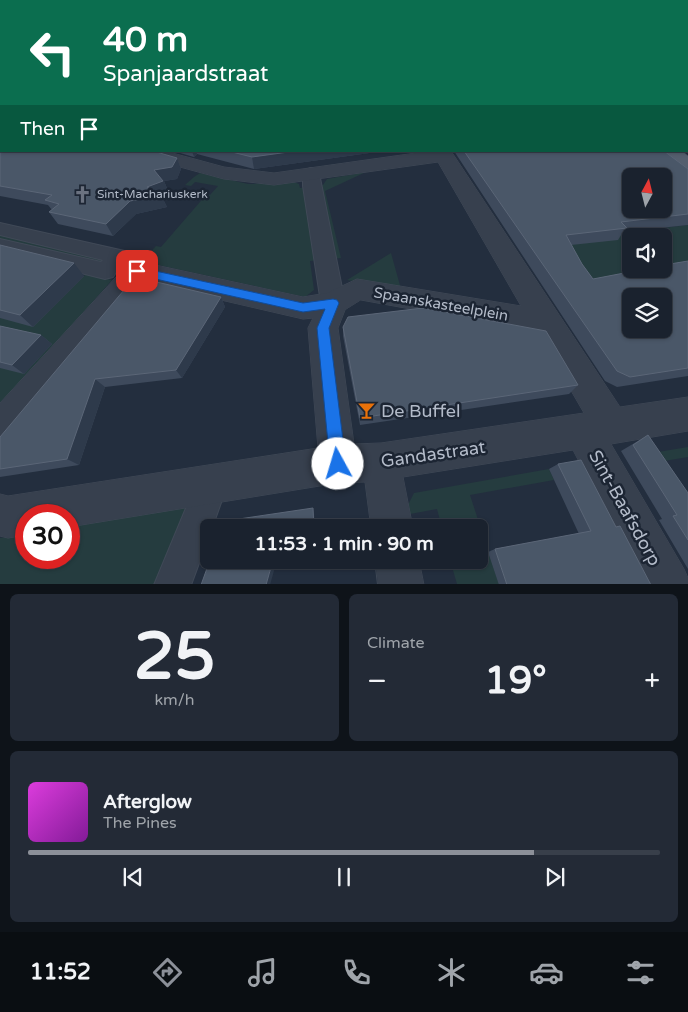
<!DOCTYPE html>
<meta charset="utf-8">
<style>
:root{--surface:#1a222e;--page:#232a36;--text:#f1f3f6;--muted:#9fa4aa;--line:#383f4a;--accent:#8c9099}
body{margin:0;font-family:"Varela Round",sans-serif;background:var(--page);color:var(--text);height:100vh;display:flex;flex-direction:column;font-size:19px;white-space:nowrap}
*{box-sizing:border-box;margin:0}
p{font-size:16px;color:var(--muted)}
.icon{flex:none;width:28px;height:28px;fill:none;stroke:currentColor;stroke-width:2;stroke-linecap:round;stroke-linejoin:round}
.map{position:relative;height:584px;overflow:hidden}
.sheet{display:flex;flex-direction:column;gap:10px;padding:10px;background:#0e1319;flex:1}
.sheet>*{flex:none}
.top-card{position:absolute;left:0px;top:0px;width:689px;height:152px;box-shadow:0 1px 4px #0004,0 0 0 1px var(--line);background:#0b6e4f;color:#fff;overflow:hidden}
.needle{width:32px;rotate:7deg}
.controls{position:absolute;left:622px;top:168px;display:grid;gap:10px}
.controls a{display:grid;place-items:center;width:50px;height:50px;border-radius:8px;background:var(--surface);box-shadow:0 1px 4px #0004,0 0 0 1px var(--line);font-size:25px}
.speed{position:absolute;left:15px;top:504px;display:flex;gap:10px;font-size:25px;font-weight:700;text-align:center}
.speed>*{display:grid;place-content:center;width:65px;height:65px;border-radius:50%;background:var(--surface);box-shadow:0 1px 4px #0004,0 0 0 1px var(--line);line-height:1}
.speed .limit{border:8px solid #d22;background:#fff;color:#111}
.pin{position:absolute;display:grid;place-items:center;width:42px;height:42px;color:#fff;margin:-21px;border-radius:10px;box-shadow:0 2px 8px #0006}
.me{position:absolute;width:55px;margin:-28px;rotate:354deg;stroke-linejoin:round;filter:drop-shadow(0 0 4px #0008)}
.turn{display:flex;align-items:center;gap:18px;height:105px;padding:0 20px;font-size:22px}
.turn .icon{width:65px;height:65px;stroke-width:2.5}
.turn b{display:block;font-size:35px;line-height:42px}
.then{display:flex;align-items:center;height:48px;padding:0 20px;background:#0003;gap:10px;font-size:19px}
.big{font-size:38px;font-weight:700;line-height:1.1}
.sheet .card{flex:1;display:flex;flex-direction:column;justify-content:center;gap:8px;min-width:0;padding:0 18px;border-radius:8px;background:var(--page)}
.sheet .dial{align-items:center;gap:0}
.dial b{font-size:65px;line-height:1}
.song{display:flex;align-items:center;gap:15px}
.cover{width:60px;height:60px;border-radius:8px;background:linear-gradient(135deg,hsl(300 70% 55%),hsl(290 70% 35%))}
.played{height:5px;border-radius:2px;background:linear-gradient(90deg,var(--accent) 80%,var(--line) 80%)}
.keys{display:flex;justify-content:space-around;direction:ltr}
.heat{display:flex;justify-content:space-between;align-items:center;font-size:28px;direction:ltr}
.sheet .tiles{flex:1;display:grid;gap:10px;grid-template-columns:1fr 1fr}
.card:last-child{grid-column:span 2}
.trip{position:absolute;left:200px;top:519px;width:288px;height:50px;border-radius:8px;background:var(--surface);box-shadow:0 1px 4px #0004,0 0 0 1px var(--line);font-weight:700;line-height:50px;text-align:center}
.dock{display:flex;height:80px;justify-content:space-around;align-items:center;background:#0a0e12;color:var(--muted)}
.dock .icon{width:35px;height:35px}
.dock .on{color:var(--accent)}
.dock b{font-size:22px;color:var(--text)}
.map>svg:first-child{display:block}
.green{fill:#253c3f;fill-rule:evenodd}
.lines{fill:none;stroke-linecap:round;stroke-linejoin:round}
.pedestrian-casing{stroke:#404957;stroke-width:2}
.minor-casing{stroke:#404957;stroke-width:1}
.primary-casing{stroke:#404957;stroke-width:1}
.pedestrian{fill:#37404e;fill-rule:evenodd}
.minor{fill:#37404e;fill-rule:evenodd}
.primary{fill:#555f6e;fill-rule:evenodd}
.wall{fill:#3e4a5c}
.shaded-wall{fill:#2e3a4b}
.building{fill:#4a5768;stroke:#5b6677;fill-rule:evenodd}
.route{fill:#1a73e8;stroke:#114b97}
.labels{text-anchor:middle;stroke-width:5;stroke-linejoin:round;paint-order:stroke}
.far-poi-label{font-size:12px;fill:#b3bbc9;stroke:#1c2533;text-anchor:start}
.street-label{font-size:15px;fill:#b3bbc9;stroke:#1c2533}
.near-poi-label{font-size:18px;fill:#b3bbc9;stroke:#1c2533;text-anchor:start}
.near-street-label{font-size:18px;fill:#b3bbc9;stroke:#1c2533}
</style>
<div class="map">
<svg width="688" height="585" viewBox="0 0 688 585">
<rect width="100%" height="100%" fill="#232e3e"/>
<path class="green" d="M366 172 325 191 341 258 310 261 314 290 305 297 149 263 146 257 156 246 161 247 206 195H210L218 186 195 182 191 186 185 185 194 177 200 173 248 184 294 182 299 184 300 188 323 185 327 179Z
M549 218 612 234 688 225V270L581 286ZM631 236H664V269H631Z
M0 233 112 259 107 264 0 239Z
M391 253 401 289 347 280Z
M86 274 112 280 0 407V306L47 313Z
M688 447V457L652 463 646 454Z
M549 469 554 480 470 495 499 584H457L450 560H479V528L445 527 441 524 437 509 410 514 408 505 414 493Z
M195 505 162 584 0 585V538L26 534V558H69V526Z"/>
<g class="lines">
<defs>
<path id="pedestrian" d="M311 168 317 170 319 173 345 303 341 309 333 312 325 309 321 303 303 186V173L305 170Z
M0 223 138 254 148 271 145 277 137 279 129 277 123 265 121 264 113 277 105 279 0 253V239L101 262 103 260 0 235Z
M212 467 223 472 228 483 212 528H209V536L191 585H154L201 472Z"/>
<path id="minor" d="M134 151H165L224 167 274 173 430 151H451L620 407 688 397V431L611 444 684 569 688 578V585H643L573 450 403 477 413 528H371L365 482 338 483 69 527V515H26V535L8 538 0 536V494L8 496 318 448 308 328 313 318 303 319 143 282 13 443 0 448V403L128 264 137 261 303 297 327 293 357 279 521 306 438 162 274 185 224 179 136 155ZM361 300 537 332 584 413 381 443 354 444 338 328 345 310Z
M375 560H419L424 585H378Z"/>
<path id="primary" d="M660 151H682L688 156V171L681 169Z"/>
</defs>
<use href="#pedestrian" class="pedestrian-casing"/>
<use href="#minor" class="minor-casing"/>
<use href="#primary" class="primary-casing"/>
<use href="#pedestrian" class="pedestrian"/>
<use href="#minor" class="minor"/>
<use href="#primary" class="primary"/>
</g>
<path class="wall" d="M0 62H1V148L0 146Z
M0 149 177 158 181 169 177 179 164 181 169 193 161 195 167 207 136 214 113 236 58 224 49 212 52 210 48 205 0 196Z
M173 151H384L254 169 197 154 194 157Z
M454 151H664L688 169V225L623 232 618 240 571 245 582 264 593 279 688 261V376L617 387 605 381Z
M0 245 84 276 33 327 0 318Z
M221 297 225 307 182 378 105 387 79 465 0 477V437Z
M0 326 41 335 52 344 24 374 0 368Z
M343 327 578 385 569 394 360 425 343 336Z
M648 435 688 493V569L659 520 662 519 621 451Z
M558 464 616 527 651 585H499L488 552 495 549 579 534 549 469Z"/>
<path class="shaded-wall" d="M192 151H196L197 154 194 157Z
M296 151H384L254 169 252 157Z
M177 158 181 169 177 179 164 181 169 193 161 195 167 207 136 214 113 236 106 224 130 201 147 187 154 170Z
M74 263 84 276 33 327 20 315Z
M221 297 225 307 182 378 176 370Z
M41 335 52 344 24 374 12 365Z
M95 379 105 387 79 465 67 459Z
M313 508 314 512 315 528H314Z
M273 560H277L270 585H266Z"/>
<path class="building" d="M0 62H1V138H0Z
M1 148V151H153L177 158 172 167 154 170 163 181 147 187 161 195 130 201 106 224 49 212 59 204 45 200 52 195 0 186V149Z
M228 151H296L252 157Z
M464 151H664L688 169V214L621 222 627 228 566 235 582 264 593 279 645 269H664V265L688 261V368L630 377 617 371ZM631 176H664V209H631ZM631 296H664V329H631Z
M0 245 74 263 20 315 0 310Z
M135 277 221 297 176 370 95 379 67 459 0 469V437Z
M423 308 546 331 578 385 360 418 343 327 348 317Z
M0 326 41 335 12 365 0 362Z
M648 435 688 493V540L673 516 677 515 633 445Z
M581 460 616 527 620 526 651 585H507L495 549 591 531 558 464Z
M313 508 314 528H236L239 519Z
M210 560H273L266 585H201Z"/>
<linearGradient id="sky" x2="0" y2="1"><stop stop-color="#131922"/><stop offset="0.43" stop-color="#3f4c63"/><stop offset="1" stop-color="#3f4c63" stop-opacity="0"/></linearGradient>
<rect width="688" height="144" fill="url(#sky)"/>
<path class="route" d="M137 267 303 303 333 299 337 300 339 303 329 328 346 464 344 470 338 472 333 470 330 464 317 328 325 309 303 312 133 274 132 271 133 269Z"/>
<defs>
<symbol id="church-bare" viewBox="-9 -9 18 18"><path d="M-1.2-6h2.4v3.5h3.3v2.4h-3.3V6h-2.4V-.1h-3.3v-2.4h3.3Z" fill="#6b7280" stroke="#1c2533" stroke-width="2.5" paint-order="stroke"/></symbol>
<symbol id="bar-bare" viewBox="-9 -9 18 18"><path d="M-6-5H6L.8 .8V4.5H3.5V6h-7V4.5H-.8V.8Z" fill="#e8710a" stroke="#1c2533" stroke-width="2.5" paint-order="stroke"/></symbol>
</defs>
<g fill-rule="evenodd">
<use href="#church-bare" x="70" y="182" width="25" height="25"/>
<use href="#bar-bare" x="354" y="398" width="25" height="25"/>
</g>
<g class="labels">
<g class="far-poi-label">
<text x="97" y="198">Sint-Machariuskerk</text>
</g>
<g class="street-label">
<text transform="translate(441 304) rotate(10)" y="5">Spaanskasteelplein</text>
</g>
<g class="near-poi-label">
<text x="381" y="417">De Buffel</text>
</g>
<g class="near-street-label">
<text transform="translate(433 454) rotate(-8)" y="6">Gandastraat</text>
<text transform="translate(625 508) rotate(61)" y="6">Sint-Baafsdorp</text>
</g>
</g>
</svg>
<div class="controls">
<a><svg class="needle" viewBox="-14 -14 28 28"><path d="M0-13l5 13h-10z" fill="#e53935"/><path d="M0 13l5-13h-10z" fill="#9fa4aa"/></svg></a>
<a><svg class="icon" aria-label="sound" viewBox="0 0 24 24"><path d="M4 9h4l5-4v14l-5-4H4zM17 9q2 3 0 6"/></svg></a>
<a><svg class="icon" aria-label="layers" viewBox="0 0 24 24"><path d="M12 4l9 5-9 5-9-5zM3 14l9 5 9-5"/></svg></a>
</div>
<div class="speed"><div class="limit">30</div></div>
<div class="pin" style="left:137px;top:271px;background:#d93025"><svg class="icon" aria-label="arrive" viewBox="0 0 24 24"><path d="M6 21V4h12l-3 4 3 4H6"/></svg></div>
<svg class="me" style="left:338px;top:464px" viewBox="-20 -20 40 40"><circle r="19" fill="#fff"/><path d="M0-13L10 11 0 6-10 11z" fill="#1a73e8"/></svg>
<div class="trip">11:53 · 1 min · 90 m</div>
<div class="top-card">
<div class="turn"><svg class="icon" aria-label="left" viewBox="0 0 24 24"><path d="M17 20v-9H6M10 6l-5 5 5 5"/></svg><div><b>40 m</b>Spanjaardstraat</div></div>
<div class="then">Then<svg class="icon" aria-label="arrive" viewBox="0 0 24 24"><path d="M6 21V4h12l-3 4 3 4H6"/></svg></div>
</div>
</div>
<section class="sheet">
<div class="tiles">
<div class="card dial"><b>25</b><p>km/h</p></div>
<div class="card"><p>Climate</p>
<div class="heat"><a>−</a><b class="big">19°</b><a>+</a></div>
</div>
<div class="card">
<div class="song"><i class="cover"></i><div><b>Afterglow</b><p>The Pines</p></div></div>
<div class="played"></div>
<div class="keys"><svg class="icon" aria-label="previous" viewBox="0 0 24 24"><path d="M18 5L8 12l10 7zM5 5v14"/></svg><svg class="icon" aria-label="pause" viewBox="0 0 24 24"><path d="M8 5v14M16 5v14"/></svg><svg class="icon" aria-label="next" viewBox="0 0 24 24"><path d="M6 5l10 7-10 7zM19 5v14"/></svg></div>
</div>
</div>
</section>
<nav class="dock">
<b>11:52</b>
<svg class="icon on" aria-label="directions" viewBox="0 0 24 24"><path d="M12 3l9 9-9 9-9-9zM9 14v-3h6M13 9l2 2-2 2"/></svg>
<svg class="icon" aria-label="music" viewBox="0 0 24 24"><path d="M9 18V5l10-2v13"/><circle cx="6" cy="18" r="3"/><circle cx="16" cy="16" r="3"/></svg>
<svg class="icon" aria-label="phone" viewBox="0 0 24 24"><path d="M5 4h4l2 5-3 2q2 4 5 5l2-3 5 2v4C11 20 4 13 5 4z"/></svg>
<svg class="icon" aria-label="climate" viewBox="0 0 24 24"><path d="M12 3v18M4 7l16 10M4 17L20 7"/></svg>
<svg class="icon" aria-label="car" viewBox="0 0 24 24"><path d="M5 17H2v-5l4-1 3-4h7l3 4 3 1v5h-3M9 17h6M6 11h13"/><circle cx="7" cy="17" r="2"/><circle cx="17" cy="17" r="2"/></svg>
<svg class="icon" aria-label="filters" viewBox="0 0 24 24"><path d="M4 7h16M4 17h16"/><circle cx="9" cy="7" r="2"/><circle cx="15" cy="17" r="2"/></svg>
</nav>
